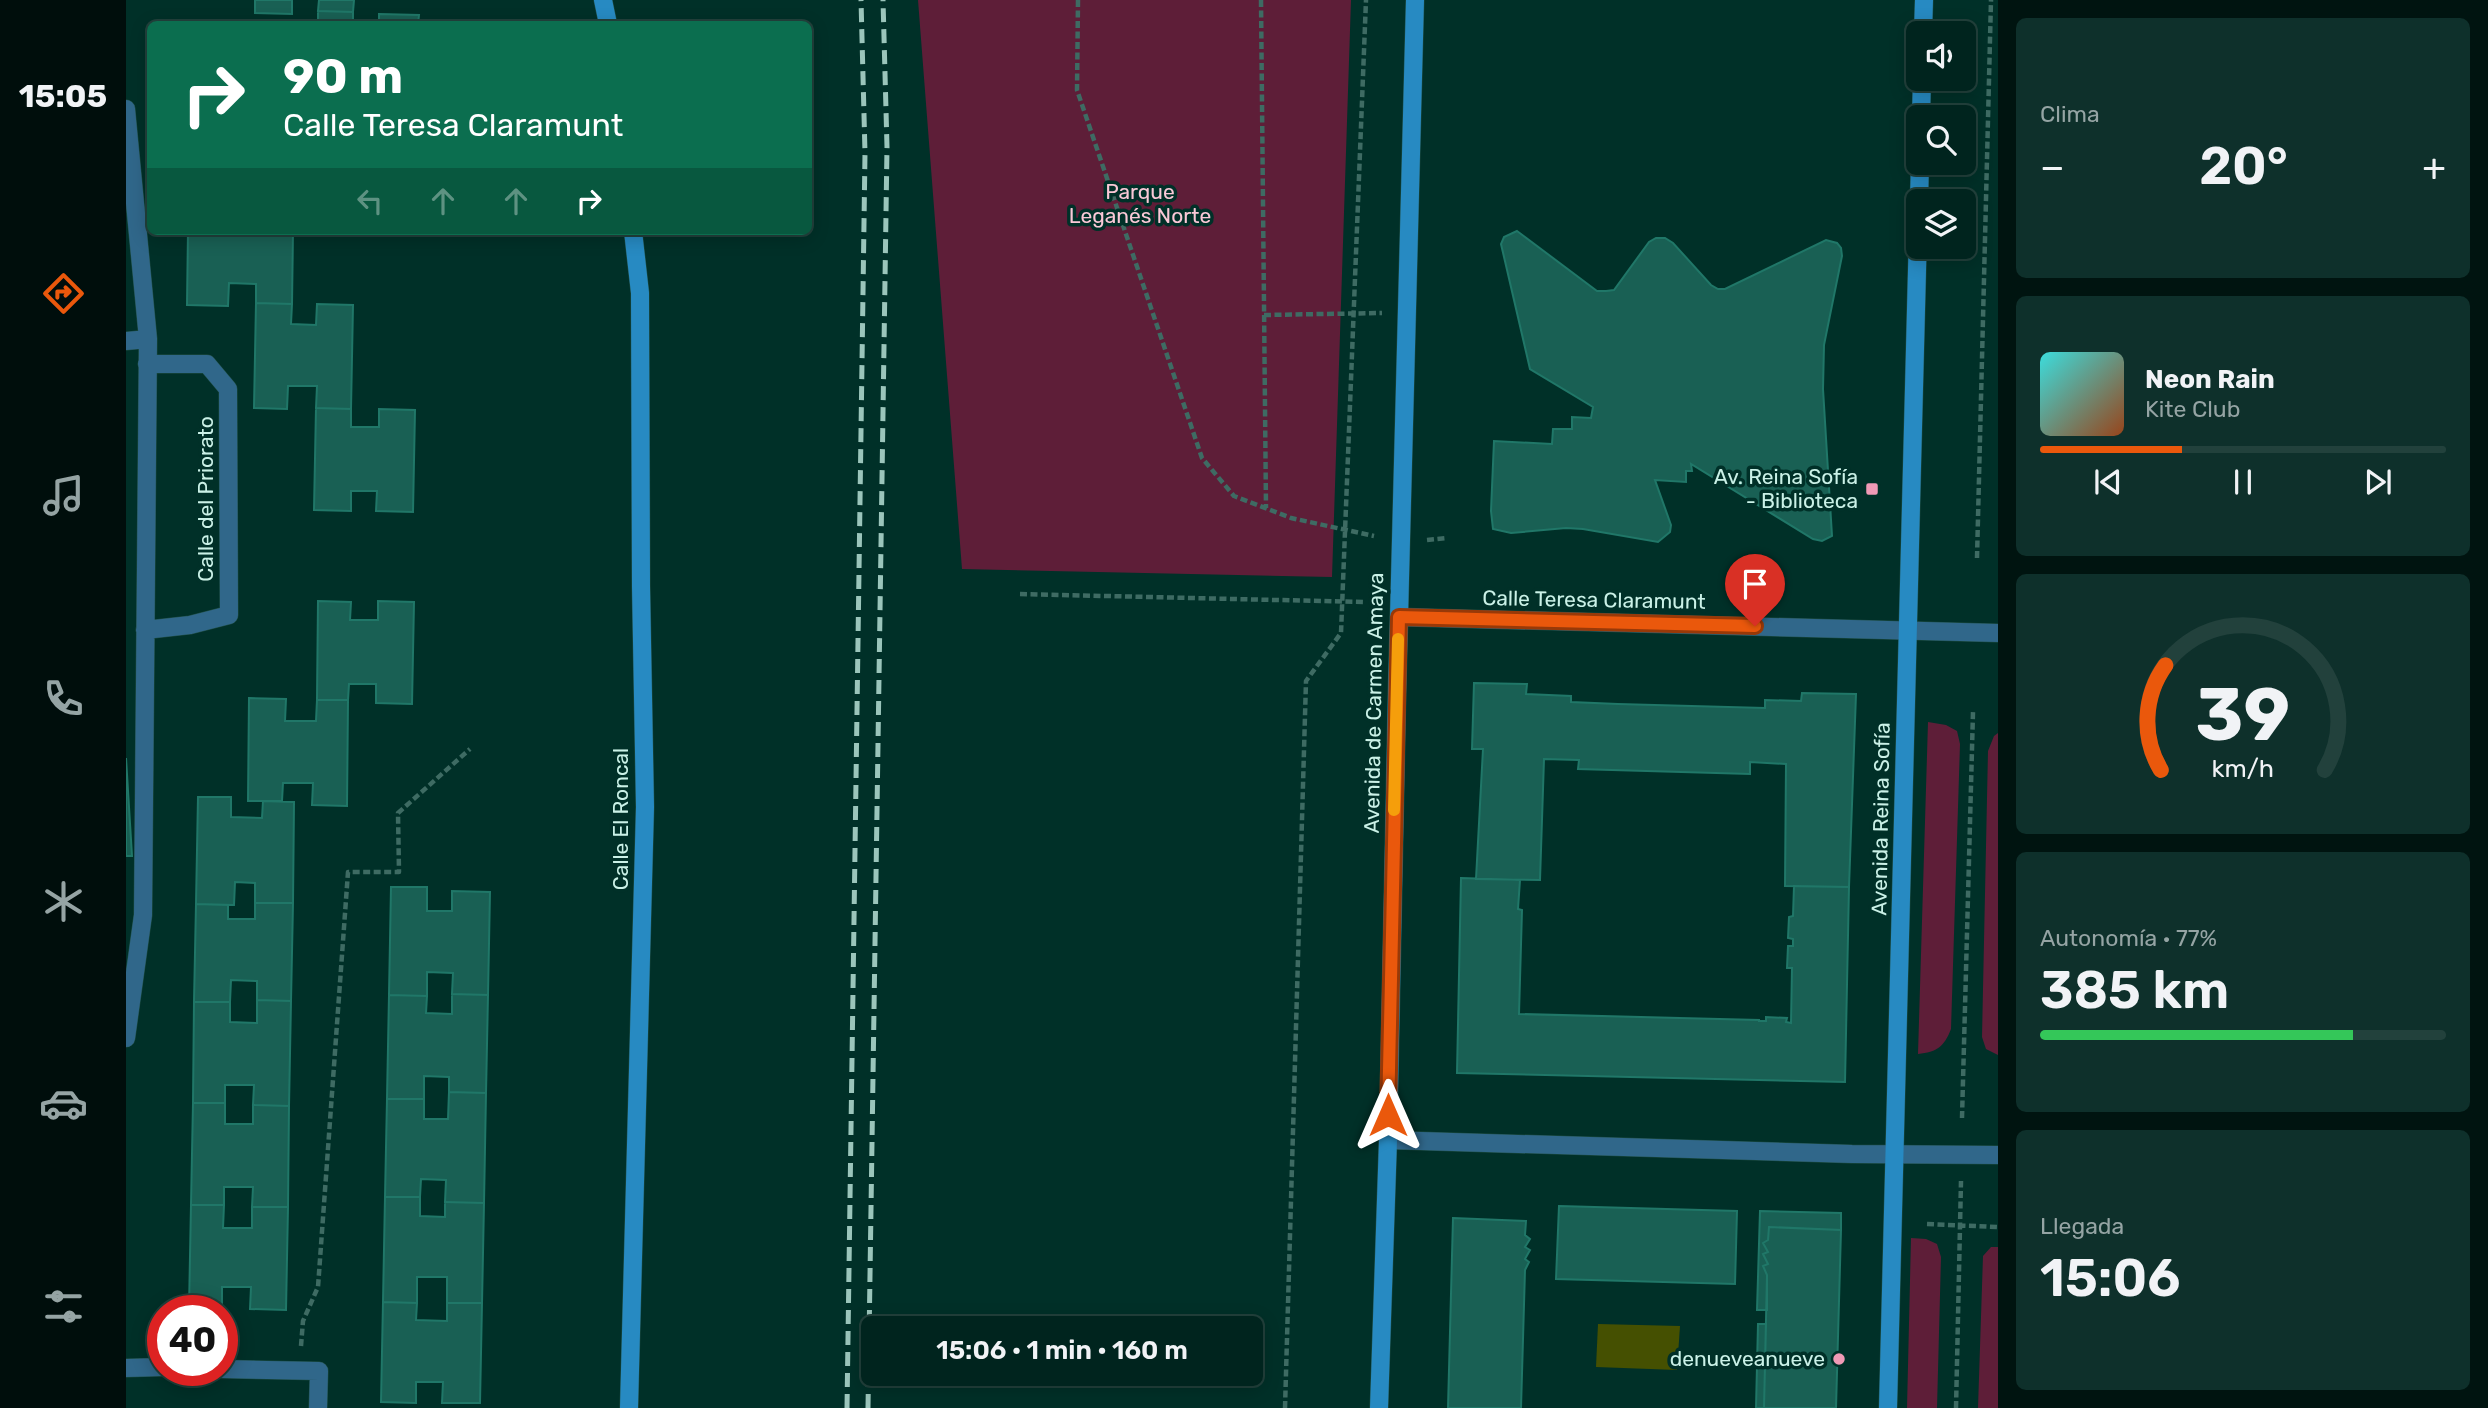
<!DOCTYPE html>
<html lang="es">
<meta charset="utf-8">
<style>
:root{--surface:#00241e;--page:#0e302b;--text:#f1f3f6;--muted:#95a4a4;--line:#22413c;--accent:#ea580c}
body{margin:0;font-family:Rubik,sans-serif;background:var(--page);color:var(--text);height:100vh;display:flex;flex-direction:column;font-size:26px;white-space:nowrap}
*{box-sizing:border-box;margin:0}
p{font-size:23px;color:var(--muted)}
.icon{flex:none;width:38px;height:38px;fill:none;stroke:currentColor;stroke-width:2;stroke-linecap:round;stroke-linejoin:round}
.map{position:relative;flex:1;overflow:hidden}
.sheet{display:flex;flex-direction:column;gap:18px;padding:18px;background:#001410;width:490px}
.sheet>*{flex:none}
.guide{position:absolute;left:21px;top:21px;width:665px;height:214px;border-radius:10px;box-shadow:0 4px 18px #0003,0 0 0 2px var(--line);background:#0b6e4f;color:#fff;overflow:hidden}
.tools{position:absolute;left:1780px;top:21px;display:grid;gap:14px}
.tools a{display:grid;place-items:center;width:70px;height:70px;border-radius:10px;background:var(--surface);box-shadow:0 4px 18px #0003,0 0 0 2px var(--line);font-size:35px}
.speed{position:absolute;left:21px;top:1295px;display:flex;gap:14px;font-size:35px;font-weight:700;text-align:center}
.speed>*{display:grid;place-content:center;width:91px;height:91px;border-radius:50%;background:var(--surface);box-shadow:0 4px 18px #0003,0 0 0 2px var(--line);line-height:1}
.speed .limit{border:10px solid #d22;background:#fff;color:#111}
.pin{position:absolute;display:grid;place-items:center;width:60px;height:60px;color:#fff;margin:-72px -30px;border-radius:50% 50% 50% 0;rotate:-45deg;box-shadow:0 0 7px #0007}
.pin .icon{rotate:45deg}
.me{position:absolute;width:77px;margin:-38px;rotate:0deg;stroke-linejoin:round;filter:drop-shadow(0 0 5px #0008)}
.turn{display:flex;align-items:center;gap:24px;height:147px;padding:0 21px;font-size:32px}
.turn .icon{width:91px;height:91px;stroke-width:2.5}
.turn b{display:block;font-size:49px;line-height:60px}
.lanes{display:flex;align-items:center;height:66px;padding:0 21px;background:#0003;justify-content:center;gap:35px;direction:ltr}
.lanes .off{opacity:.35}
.big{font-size:52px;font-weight:600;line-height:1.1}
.sheet .tile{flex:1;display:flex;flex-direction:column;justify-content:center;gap:10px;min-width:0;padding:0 24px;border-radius:10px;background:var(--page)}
.sheet .dial{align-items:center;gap:0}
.dial svg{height:182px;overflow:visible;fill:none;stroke:var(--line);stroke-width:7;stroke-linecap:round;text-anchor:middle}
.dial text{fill:var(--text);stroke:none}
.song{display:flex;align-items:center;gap:21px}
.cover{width:84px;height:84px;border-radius:10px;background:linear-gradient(135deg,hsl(180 70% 55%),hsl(20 70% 35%))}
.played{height:7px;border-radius:4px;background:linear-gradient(90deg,var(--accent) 35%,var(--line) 35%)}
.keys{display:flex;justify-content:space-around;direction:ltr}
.heat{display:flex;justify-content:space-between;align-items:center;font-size:38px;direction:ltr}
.charge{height:10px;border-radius:5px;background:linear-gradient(90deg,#34c759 77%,var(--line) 0)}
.trip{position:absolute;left:735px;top:1316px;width:402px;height:70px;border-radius:10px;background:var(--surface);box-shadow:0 4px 18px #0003,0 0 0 2px var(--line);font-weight:600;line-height:70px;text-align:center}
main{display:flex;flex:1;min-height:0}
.tabs{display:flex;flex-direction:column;width:126px;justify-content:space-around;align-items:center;background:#000e0c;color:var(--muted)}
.tabs .icon{width:49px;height:49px}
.tabs .active{color:var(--accent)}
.tabs b{font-size:32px;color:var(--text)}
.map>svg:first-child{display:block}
.green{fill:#5e1e38}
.water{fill:#455001}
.building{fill:#196054;stroke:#207768;stroke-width:2}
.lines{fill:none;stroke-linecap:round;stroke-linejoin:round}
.street-casing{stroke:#204f47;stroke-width:19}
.secondary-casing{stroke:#204f47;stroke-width:19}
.path{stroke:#3e6b63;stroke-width:4.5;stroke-dasharray:7 3.5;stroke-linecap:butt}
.street{stroke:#30678a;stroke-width:18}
.secondary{stroke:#278ac2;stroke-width:18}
.rail{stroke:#9bc5bb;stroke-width:5;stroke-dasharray:14 7;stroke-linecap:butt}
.route-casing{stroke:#983908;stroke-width:18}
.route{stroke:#ea580c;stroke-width:12}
.slow{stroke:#f59e0b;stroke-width:12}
.poi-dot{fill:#f09ab6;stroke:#003028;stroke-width:2.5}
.labels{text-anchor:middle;stroke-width:7;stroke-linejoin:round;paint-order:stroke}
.park-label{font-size:21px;fill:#fac8d7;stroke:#003028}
.poi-label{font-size:21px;fill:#caf1e7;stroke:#003028;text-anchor:end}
.street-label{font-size:21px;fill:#caf1e7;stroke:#003028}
</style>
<main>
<nav class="tabs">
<b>15:05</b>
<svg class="icon active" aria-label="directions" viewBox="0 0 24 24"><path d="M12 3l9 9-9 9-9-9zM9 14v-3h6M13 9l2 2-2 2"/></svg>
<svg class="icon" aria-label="music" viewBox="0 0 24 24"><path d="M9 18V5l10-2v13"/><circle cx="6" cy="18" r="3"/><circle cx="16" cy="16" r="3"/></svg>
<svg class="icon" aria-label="phone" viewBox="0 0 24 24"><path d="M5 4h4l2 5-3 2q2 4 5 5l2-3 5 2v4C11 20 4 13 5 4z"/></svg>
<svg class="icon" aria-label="climate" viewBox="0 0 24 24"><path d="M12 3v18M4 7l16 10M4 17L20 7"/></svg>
<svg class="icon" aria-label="car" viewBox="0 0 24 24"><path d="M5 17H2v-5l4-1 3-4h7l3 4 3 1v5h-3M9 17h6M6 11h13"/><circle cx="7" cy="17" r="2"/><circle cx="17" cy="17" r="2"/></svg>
<svg class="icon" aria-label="filters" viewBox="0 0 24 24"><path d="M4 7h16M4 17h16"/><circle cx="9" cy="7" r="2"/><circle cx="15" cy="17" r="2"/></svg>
</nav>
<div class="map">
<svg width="1872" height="1408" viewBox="0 0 1872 1408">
<rect width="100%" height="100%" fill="#003028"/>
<path class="green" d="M792 0H1225L1206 577 836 569Z
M1802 722 1820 725 1831 731 1834 744 1825 1029C1818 1047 1811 1052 1792 1054Z
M1872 733V1055L1860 1049 1856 1037 1862 751 1868 736Z
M1785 1238 1800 1239 1811 1244 1815 1257 1811 1408H1781Z
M1865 1247H1872V1408H1852L1857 1256Z"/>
<path class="water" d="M1472 1324 1554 1326 1551 1370 1470 1367Z"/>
<path class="building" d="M129 0H166V14L129 13Z
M193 0H228L227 12 192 11Z
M192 11 227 12V24H192Z
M253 14 293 15 292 24H253Z
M62 231H167L166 304 130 303V284L103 283 102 306 61 305Z
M1391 231 1471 291H1480L1488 290 1523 242 1530 238H1539L1547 243 1585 285 1592 289H1599L1700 240 1711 243 1715 248 1716 256 1698 345 1697 389 1706 536 1696 541 1687 539 1565 464 1566 471H1560V482L1529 480 1545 525 1544 532 1532 542 1457 529 1440 528 1385 533 1367 529 1365 511 1368 441 1426 444 1427 429H1446V417L1465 418 1467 407 1404 369 1375 244 1378 237Z
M130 303 166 304 165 324 190 325 191 304 227 305 225 409 190 408 191 386H162L161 409 128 408Z
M190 408 225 409V427H253V409L289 410 287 512 250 511 251 491H225V511L188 510Z
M192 601 225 602 224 620H252V601L288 602 286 704 250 703V684H223L222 700H191Z
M1348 683 1401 684 1400 694 1445 696V702L1492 704 1639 708V700L1675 701 1676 693 1730 694 1723 887 1659 886 1660 764 1624 762V774L1452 769 1453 760 1418 759 1414 880 1350 879 1357 749H1346Z
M123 698 160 699 159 721H190L191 700H222L221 806 186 805 187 783H157L156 801H122Z
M0 758 6 856H0Z
M72 797H105V817L136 818 137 801 168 802 167 903H129V883L109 882 108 905 70 904Z
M1335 878 1394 880 1392 909 1396 910 1393 1014 1633 1020V1021H1640V1017L1661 1018 1660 1022 1665 1023 1666 968H1661L1662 946H1667V939L1662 938 1663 917 1667 916 1668 886 1723 887 1719 1082 1331 1073Z
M265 887H301V911H326V891L364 892 362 995 326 994 327 973 301 972V996L263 995Z
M129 903H167L165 1001 131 1000V981L105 980 104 1002H68L70 904 102 905V919H129Z
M326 994 362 995 360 1093 323 1092V1077L298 1076V1099H261L263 995 301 996 300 1013 326 1014Z
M131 1000 165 1001 163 1106 127 1105 128 1085H99V1103H67L68 1002H104V1022L131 1023Z
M323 1092 360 1093 358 1203 319 1202 320 1180 295 1179 294 1197H259L261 1099H298V1119H322Z
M67 1103H99V1124H127V1105L163 1106 162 1207H126L127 1187H98V1205H65Z
M259 1197H294V1216L319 1217V1202L358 1203 356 1303H321V1277H291V1303L257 1302Z
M65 1205H98L97 1228H126V1207H162L160 1310 124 1309 125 1287H96V1308H63Z
M1433 1206 1611 1211 1609 1284 1430 1279Z
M1634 1211 1715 1213V1230L1643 1227 1642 1240 1637 1243 1642 1252 1637 1254 1642 1264 1637 1266 1641 1275V1310H1631Z
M1327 1218 1400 1221 1399 1235 1404 1239 1399 1247 1404 1250 1399 1259 1403 1262 1399 1270 1395 1408H1322Z
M1643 1227 1715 1230 1710 1408H1638L1641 1275 1637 1266 1642 1264 1637 1254 1642 1252 1637 1243 1642 1240Z
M257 1302 291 1303 290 1320 321 1321V1303H356L354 1403H316L317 1382H290V1403L255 1402Z
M1632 1324H1640L1638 1408H1630Z"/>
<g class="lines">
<defs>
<path id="street" d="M0 109 22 339 17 915 0 1038
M0 341 22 339
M1273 617 1872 633
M19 630 64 625 103 615 102 389 81 364H21
M1262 1140 1726 1154 1872 1155
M0 1368 37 1367
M96 1369 193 1371 192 1408"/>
<path id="secondary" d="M477 0 482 24
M1797 33 1798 0
M1795 117 1796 79
M1793 201 1794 163
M503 1408 519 807 515 586 514 293 507 231
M1253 1408 1262 1140 1271 694 1289 0
M1762 1408 1792 231"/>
</defs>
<use href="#street" class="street-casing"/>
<use href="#secondary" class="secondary-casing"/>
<path class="path" d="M952 0 951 90 1076 458 1108 496 1165 518 1248 536
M1135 0 1140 508
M1138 315 1256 313
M1301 540 1321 538
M1851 558 1865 0
M894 594 1237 602
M1836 1118 1847 712
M1801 1224 1871 1227
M175 1346 177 1321 192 1287 222 872H273L272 813 344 749
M1159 1408 1180 681 1215 633 1240 0
M1830 1408 1835 1181"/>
<use href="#street" class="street"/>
<use href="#secondary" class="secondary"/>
<path class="rail" d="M721 1408 739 153 735 0
M742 1408 761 147 757 0"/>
</g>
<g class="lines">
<defs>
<path id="route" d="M1262 1115 1273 617 1629 626"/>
</defs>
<use href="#route" class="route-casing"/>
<use href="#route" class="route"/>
<path class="slow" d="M1268 810 1272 639"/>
</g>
<g class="poi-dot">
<rect x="1739" y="482" width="14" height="14" rx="3.5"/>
<circle cx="1713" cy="1359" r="7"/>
</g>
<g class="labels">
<g class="park-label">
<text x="1014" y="199">Parque<tspan x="1014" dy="24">Leganés Norte</tspan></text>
</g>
<g class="poi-label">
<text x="1732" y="484">Av. Reina Sofía<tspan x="1732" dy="24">- Biblioteca</tspan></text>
<text x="1699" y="1366">denueveanueve</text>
</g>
<g class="street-label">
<text transform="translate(80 499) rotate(-90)" y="7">Calle del Priorato</text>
<text transform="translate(1468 600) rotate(1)" y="7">Calle Teresa Claramunt</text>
<text transform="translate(1248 703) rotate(-89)" y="7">Avenida de Carmen Amaya</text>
<text transform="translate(495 819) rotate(-90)" y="7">Calle El Roncal</text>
<text transform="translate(1755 819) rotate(-89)" y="7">Avenida Reina Sofía</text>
</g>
</g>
</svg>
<div class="tools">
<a><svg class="icon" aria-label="sound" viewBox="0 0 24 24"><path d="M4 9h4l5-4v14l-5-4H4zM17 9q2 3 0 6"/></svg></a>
<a><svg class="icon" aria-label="search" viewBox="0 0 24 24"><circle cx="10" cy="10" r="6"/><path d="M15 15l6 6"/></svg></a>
<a><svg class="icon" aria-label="layers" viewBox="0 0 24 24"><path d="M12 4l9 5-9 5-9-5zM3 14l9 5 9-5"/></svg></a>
</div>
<div class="speed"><div class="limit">40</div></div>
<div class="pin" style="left:1629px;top:626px;background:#d93025"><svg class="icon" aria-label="arrive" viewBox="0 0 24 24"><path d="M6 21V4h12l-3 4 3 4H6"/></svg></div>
<svg class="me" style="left:1262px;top:1115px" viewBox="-20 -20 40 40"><path d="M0-17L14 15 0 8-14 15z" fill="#ea580c" stroke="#fff" stroke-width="4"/></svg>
<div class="trip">15:06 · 1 min · 160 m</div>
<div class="guide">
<div class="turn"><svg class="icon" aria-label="right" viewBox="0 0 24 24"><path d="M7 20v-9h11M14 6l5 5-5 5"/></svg><div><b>90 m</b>Calle Teresa Claramunt</div></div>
<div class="lanes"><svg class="icon off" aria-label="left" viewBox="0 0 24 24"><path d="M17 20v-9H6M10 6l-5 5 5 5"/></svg><svg class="icon off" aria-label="ahead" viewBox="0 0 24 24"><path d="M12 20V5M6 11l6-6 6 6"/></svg><svg class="icon off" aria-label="ahead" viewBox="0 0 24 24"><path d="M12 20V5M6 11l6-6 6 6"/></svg><svg class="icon" aria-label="right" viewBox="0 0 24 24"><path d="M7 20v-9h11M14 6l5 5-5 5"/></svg></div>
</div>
</div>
<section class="sheet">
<div class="tile"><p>Clima</p>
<div class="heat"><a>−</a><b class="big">20°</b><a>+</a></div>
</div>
<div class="tile">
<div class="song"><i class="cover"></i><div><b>Neon Rain</b><p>Kite Club</p></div></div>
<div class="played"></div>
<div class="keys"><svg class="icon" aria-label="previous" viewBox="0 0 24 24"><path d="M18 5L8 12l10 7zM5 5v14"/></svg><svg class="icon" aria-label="pause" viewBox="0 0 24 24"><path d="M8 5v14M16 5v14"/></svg><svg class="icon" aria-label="next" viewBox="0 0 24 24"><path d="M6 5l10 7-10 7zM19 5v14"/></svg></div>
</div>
<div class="tile dial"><svg viewBox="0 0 100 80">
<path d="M14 69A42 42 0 1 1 86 69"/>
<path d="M14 69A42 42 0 0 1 16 23" stroke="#ea580c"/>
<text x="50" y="56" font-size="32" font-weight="700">39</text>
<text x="50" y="72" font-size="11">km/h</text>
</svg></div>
<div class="tile"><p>Autonomía · 77%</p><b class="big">385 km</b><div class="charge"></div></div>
<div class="tile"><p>Llegada</p><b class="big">15:06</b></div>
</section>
</main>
